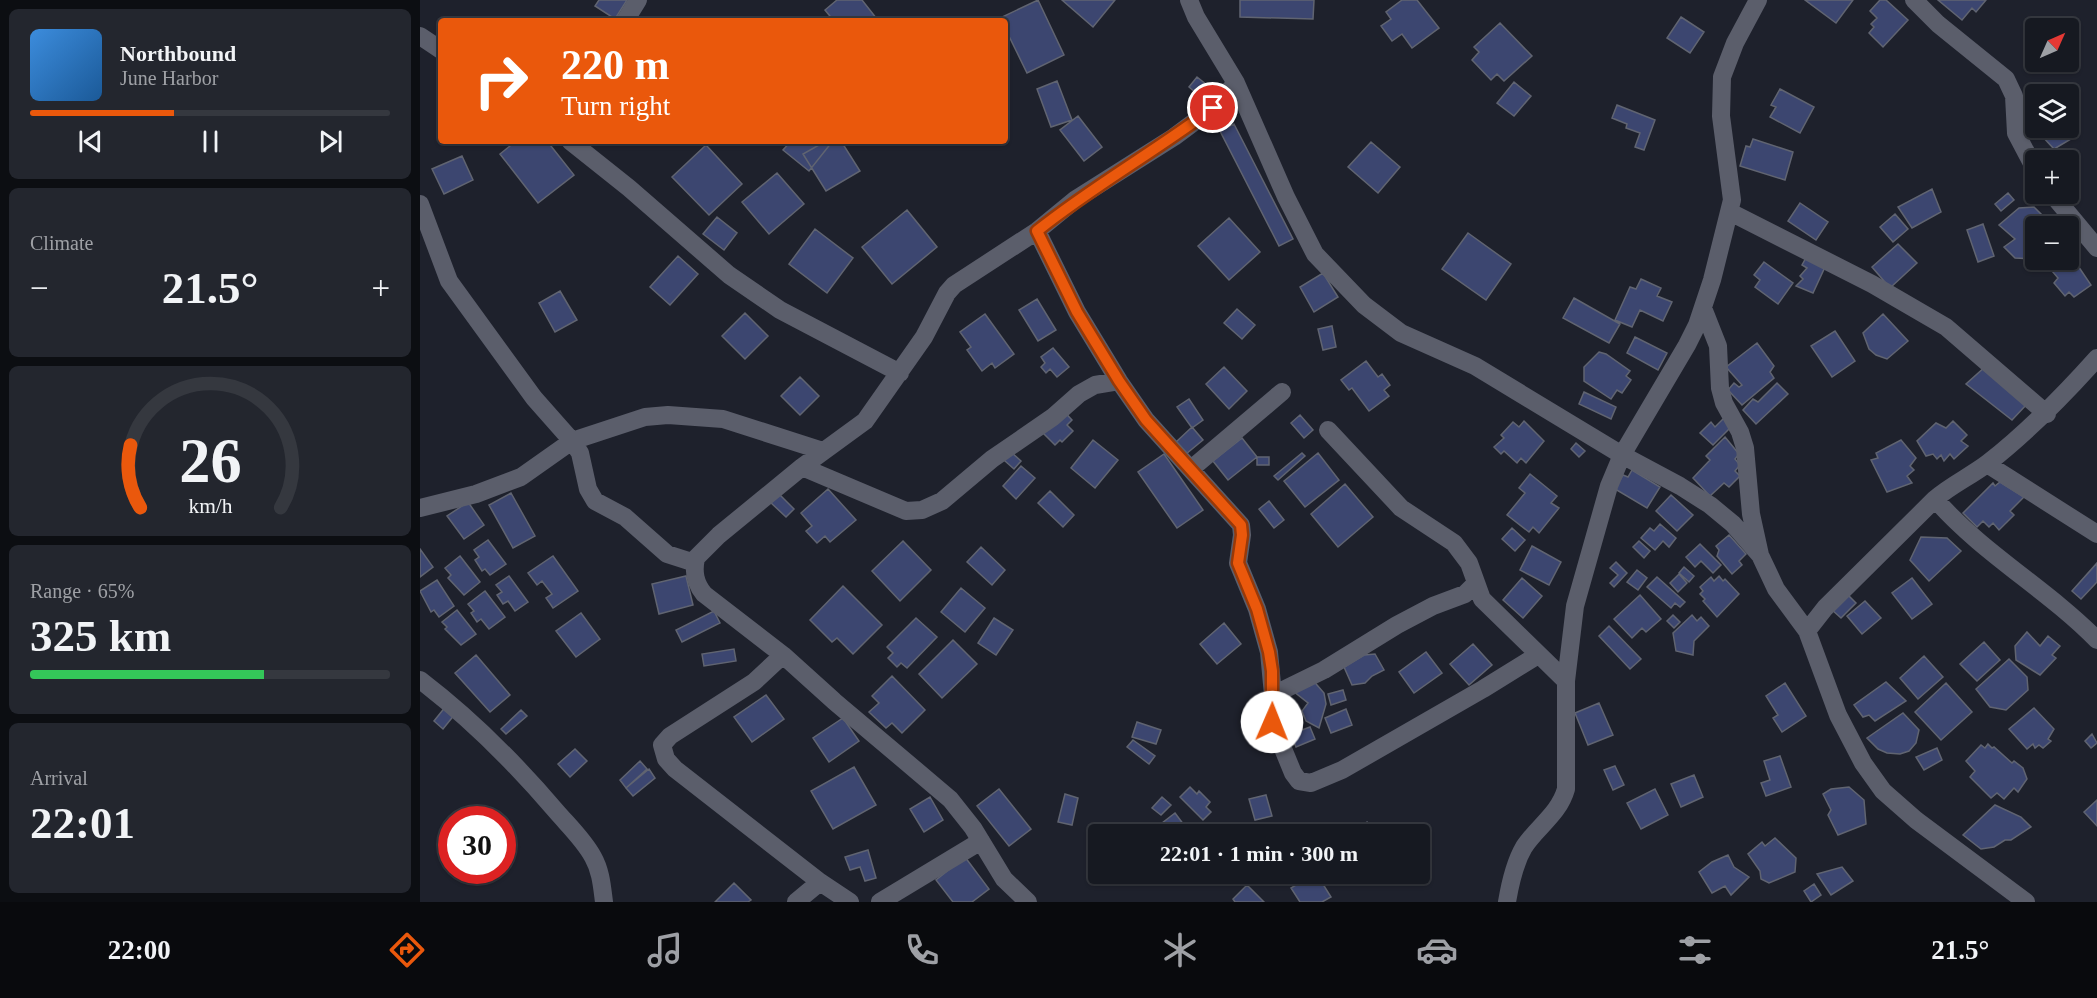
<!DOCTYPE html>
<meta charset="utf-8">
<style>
:root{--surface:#161921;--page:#23262e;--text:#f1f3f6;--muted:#9ea0a5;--line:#35383f;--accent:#ea580c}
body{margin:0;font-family:"Times New Roman",serif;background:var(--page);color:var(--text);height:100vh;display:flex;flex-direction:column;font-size:22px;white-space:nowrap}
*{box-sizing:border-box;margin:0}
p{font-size:20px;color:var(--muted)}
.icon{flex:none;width:33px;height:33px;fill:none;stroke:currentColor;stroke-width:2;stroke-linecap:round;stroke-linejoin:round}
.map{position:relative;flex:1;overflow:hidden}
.drawer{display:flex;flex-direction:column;gap:9px;padding:9px;background:#0c0e12;width:420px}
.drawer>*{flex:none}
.banner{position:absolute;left:18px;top:18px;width:570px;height:126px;border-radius:6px;box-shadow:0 2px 4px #0004,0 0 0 2px var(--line);background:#ea580c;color:#fff;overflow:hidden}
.needle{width:39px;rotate:45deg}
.controls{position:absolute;left:1605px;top:18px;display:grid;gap:12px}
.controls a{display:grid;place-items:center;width:54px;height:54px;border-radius:6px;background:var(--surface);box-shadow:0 2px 4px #0004,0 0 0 2px var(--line);font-size:30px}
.speed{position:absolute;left:18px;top:806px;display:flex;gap:12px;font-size:30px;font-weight:700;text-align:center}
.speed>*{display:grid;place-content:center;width:78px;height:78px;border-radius:50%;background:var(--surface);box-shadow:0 2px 4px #0004,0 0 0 2px var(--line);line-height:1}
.speed .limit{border:9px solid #d22;background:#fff;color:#111}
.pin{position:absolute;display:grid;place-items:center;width:51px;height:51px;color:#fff;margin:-26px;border:3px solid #fff;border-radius:50%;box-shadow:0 2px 6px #0007}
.me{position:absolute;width:66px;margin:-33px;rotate:1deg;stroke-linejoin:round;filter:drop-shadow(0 0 4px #0008)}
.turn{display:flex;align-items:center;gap:21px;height:126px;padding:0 24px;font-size:27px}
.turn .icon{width:78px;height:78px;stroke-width:2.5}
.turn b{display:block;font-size:42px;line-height:51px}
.big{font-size:45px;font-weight:800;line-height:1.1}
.drawer .tile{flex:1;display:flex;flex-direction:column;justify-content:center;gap:9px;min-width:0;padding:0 21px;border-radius:9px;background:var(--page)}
.drawer .dial{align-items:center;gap:0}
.dial svg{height:156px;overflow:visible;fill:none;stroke:var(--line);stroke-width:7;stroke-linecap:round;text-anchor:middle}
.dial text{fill:var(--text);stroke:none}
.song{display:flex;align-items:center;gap:18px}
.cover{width:72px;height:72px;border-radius:9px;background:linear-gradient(135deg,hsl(210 70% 55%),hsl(210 70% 35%))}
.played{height:6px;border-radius:3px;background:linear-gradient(90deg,var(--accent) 40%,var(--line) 40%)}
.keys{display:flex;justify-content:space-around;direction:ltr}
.heat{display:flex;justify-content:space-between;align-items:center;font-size:33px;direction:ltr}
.charge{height:9px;border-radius:4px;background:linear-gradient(90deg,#34c759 65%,var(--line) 0)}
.trip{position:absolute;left:668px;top:824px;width:342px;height:60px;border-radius:6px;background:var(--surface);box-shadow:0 2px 4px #0004,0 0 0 2px var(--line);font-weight:800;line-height:60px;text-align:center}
.tab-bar{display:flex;height:96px;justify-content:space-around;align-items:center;background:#090a0d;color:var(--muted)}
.tab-bar .icon{width:42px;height:42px}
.tab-bar .current{color:var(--accent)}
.tab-bar b{font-size:27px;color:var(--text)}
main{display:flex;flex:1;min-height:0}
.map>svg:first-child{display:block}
.building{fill:#3c4670;stroke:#606471;stroke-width:1.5}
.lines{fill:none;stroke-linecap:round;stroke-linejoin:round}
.minor{stroke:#5b5e6b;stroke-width:18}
.route-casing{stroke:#983908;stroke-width:15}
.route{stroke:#ea580c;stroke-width:10}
</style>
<main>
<section class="drawer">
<div class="tile">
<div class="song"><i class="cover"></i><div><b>Northbound</b><p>June Harbor</p></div></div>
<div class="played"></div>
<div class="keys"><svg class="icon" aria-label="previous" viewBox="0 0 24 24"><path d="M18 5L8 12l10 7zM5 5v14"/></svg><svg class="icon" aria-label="pause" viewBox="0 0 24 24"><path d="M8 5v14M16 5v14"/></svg><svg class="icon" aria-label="next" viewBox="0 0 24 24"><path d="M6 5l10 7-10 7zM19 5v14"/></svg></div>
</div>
<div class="tile"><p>Climate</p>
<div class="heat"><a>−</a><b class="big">21.5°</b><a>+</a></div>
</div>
<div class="tile dial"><svg viewBox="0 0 100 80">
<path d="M14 69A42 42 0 1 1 86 69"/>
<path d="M14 69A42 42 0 0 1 9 37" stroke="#ea580c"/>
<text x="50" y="56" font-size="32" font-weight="700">26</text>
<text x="50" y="72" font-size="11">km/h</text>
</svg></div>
<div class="tile"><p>Range · 65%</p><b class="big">325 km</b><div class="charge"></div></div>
<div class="tile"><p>Arrival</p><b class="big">22:01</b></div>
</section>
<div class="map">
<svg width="1677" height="902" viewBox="0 0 1677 902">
<rect width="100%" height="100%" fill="#1e212c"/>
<path class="building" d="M179 0H207L195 19 175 6Z
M417 0H442L457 19 454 21H414L405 10Z
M618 0 644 55 607 73 585 28V21L580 18Z
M642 0H695L673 27Z
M820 0H894L893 19 820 17Z
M982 0H997L1019 28 992 48 982 34 972 41 961 26 971 19 966 12Z
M1385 0H1433L1416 23Z
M1460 0H1466L1488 20 1463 47 1449 33 1454 27 1451 24 1457 18 1450 11Z
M1518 0H1566L1556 12 1552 8 1542 20Z
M1261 17 1284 32 1270 53 1247 38Z
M1080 23 1112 56 1084 81 1077 74 1071 80 1052 60 1059 52 1054 47Z
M777 77 792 89 784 100 769 87Z
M637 81 652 120 631 127 617 89Z
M1094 82 1111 96 1094 116 1077 103Z
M1360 89 1394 107 1380 133 1350 117 1356 107 1351 105Z
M1197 105 1235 120 1224 150 1215 147 1220 133 1206 128 1207 124 1192 118Z
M658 116 682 147 664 161 640 130Z
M814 124 873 239 859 246 800 131Z
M1648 125 1656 136 1634 149 1623 137 1620 128H1648Z
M1333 139 1373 152 1365 180 1320 166 1326 146 1330 147Z
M96 141H127L154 175 118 203 80 154Z
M371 141H412V142L389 171 363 150Z
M406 141H421L440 171 406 191 383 154Z
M951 142 980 167 958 193 928 167Z
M286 145 322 184 289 215 252 177Z
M42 156 53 180 24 194 12 169Z
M357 173 384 204 349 234 322 202Z
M1512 189 1521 212 1492 228 1478 207Z
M1588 193 1594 200 1581 211 1575 204Z
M1380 203 1408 222 1396 240 1368 221Z
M1614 207 1623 216 1622 219 1625 223 1628 220 1635 226H1616V259L1595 258 1584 247 1595 239 1579 225 1599 208Z
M487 210 517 247 472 284 442 247Z
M1475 214 1488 229 1473 242 1460 227Z
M297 217 317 233 304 250 283 234Z
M809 218 840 252 809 280 778 246Z
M1563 224 1574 256 1558 262 1547 230Z
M395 229 433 258 407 293 369 264Z
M1048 233 1091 264 1066 300 1022 269Z
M1478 244 1497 263 1470 288 1452 267Z
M258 256 278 274 250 305 230 287Z
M1387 256 1405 267 1393 293 1376 286 1383 279 1380 276 1387 268 1382 265Z
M1652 257 1671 285 1654 297 1649 292 1645 296 1634 283 1638 278 1632 271Z
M1344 262 1373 283 1358 304 1335 287 1340 280 1334 275Z
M903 273 918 297 894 312 880 287Z
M1221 279 1241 288 1237 296 1252 302 1243 321 1220 310 1212 327 1195 320 1210 287 1216 289Z
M140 291 157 320 135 332 119 303Z
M1154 298 1200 324 1189 343 1143 318Z
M617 299 636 330 618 341 599 310Z
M817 309 835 325 822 339 804 323Z
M325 313 348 336 325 359 302 336Z
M565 314 594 354 575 368 572 363 562 371 547 350 551 347 540 332Z
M1463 314 1488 341 1467 359 1456 355 1449 349 1443 333Z
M912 326 916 347 903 350 898 329Z
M1415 331 1435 361 1412 377 1391 346Z
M1215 337 1247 353 1238 370 1207 353Z
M1337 343 1354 366 1350 372 1354 378 1322 405 1308 390 1314 383 1319 387 1322 385 1306 367Z
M633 348 649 367 637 377 630 369 626 373 621 367 625 363 621 357Z
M1179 352 1186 354 1210 371 1206 376 1211 380 1202 393 1197 390 1191 399 1164 381V367Z
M946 361 958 377 962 374 970 385 964 390 969 396 949 411 932 388 929 390 921 380Z
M1566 366 1607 404 1592 420 1546 384Z
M804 367 827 391 809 409 786 384Z
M380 377 399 396 380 415 361 396Z
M1357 383 1368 394 1336 424 1323 410 1333 399 1338 402Z
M1164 392 1196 407 1191 419 1159 404Z
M769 399 783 420 772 428 757 407Z
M639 406 652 420 647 425 653 431 642 442 640 440 635 445 617 427Z
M880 415 893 430 884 438 871 423Z
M1304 418 1312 426 1293 445 1280 433 1291 422 1295 427Z
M1104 421 1124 441 1106 463 1101 458 1097 463 1084 451 1081 454 1074 447 1084 438 1081 435 1093 422 1099 427Z
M1533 421 1547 435 1541 441 1548 446 1534 459 1530 454 1524 461 1521 455 1517 459 1513 454 1506 456 1497 441 1516 423 1526 428Z
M772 427 783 440 766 454 756 442Z
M1305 437 1319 454 1315 459 1320 465 1315 471 1320 476 1309 487 1304 483 1290 496 1273 478 1290 460 1286 456Z
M822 438 837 457 808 480 793 461Z
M673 440 698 460 675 488 651 468Z
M1481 440 1496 458 1490 466 1494 470 1487 476 1492 483 1467 492 1451 460 1458 458 1456 453Z
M1156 443 1165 451 1159 457 1151 449Z
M583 445 601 461 594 469 576 453Z
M882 453 885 456 858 480 854 476Z
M898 453 919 480 885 507 864 481Z
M744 454 783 510 757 528 718 472Z
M837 457H849V465H837Z
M601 466 615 478 596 499 583 486Z
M1212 470 1240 487 1227 508 1195 489 1203 475 1208 477Z
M1110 474 1137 496 1131 503 1139 508 1119 533 1113 527 1109 532 1087 515 1105 493 1099 488Z
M1580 482 1604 497 1590 511 1594 515 1579 530 1573 523 1569 527 1563 521 1557 527 1543 513 1573 483 1575 486Z
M925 484 953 517 918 547 891 514Z
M408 489 436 520 410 542 405 536 397 543 386 531 392 526 381 513Z
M630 491 654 515 643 527 618 503Z
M357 492 374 509 366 517 349 501Z
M91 493 115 536 93 548 69 505Z
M1251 495 1273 515 1257 531 1236 511Z
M849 501 864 520 854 528 839 509Z
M48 502 64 525 44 539 27 516Z
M1240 524 1256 538 1249 547 1243 541 1235 550 1221 538 1230 528 1234 531Z
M1092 528 1105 540 1095 551 1082 539Z
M1309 535 1326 554 1319 561 1322 565 1312 574 1297 556 1299 550 1296 546Z
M1501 537 1527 538 1541 551 1509 581 1490 560Z
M68 540 86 564 70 575 65 569 62 571 55 560 59 557 54 550Z
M483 541 511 570 480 601 452 571Z
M1219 541 1230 551 1224 558 1213 547Z
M1280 544 1301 565 1293 573 1281 561 1275 567 1266 557Z
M1112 546 1141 562 1129 585 1100 570Z
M561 547 585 570 572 585 547 562Z
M0 549 13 567 0 577Z
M40 556 60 582 44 595 28 578 31 575 25 568Z
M133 556 158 591 133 608 126 598 132 594 122 581 117 585 108 573Z
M1196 562 1207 573 1194 587 1190 583 1198 575 1190 568Z
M1677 563V582L1661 599 1652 591Z
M1264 567 1274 576 1269 582 1259 573Z
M1217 570 1227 578 1218 590 1207 582Z
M1259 574 1267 583 1258 592 1250 583Z
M89 576 108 602 95 611 88 601 83 604 77 595 82 592 76 585Z
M266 576 273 605 239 614 232 584Z
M1299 576 1303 581 1305 579 1319 594 1297 617 1283 601 1285 599 1280 594 1283 591 1280 587 1291 577 1294 581Z
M1237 577 1265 602 1260 607 1255 603 1251 608 1227 587Z
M1102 578 1122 596 1103 618 1083 600Z
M1492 578 1512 604 1492 619 1472 593Z
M17 580 34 606 19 617 14 610 11 612 0 591Z
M423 586 462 625 433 654 417 638 412 642 390 620Z
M541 588 565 608 545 632 521 612Z
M65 591 85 617 69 629 61 619 57 622 51 613 54 611 48 604Z
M1426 593 1436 603 1421 618 1411 609Z
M1220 595 1241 619 1226 632 1222 628 1212 638 1194 619Z
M1445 601 1461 618 1442 634 1427 616Z
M37 610 56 634 41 645 25 629 27 627 22 622Z
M294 611 300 623 262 642 256 630Z
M161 613 180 639 156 657 136 631Z
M1253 615 1260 622 1254 628 1247 621Z
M1272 615 1277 621 1281 617 1289 626 1274 641 1273 655 1256 651 1253 633Z
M496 618 517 637 487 668 481 663 477 667 468 658 473 653 467 647Z
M574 618 593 630 576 655 558 643Z
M804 623 821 644 797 664 780 644Z
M1189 626 1221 659 1210 669 1179 636Z
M1607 632 1620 646 1628 636 1640 646 1632 655 1636 658 1620 675 1596 660 1595 646Z
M533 640 557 664 522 698 499 674Z
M1564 642 1580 660 1557 681 1540 664Z
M1053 644 1072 665 1049 685 1030 664Z
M314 649 316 661 284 666 282 654Z
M1006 652 1022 673 994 693 979 672Z
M955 654 964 670 952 676 945 683 932 685 924 667 944 655Z
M56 655 90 695 70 712 35 673Z
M1504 656 1523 677 1498 699 1480 678Z
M1589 659 1607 677 1608 690 1586 710 1570 707 1556 689Z
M472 676 505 710 482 733 472 723 466 728 449 712 459 703 452 696Z
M891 678 904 693 906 704 899 728 886 721 882 711 888 703 873 691Z
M1466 682 1486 701 1455 721 1449 715 1443 717 1434 705Z
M1365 683 1386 716 1362 732 1353 718 1358 715 1346 696Z
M1526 683 1552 712 1521 740 1495 712Z
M923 690 926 700 911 705 908 694Z
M346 695 364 719 332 742 314 717Z
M1179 703 1193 735 1168 745 1155 713Z
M26 706 35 714 23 729 14 721Z
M1614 708 1634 729 1628 739 1631 741 1623 748 1619 745 1615 748 1613 744 1607 749 1589 729Z
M926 709 932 725 911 733 905 718Z
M101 710 107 716 86 734 81 729Z
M1483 713 1499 730 1496 743 1489 751 1480 754 1467 753 1458 749 1447 738Z
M423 718 439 741 409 762 393 738Z
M717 722 741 730 736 744 712 737Z
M890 727 895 739 876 747 871 734Z
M1672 734 1677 743 1671 748 1665 741Z
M713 740 735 756 729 764 707 747Z
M1568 744 1572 748 1574 747 1592 763 1594 761 1603 768 1607 779 1598 792 1594 788 1584 799 1577 793 1571 798 1550 777 1555 771 1546 761 1561 745 1565 748Z
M1517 748 1522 760 1504 770 1496 757Z
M155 749 167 761 150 777 138 764Z
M1360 756 1371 787 1346 796 1341 783 1350 780 1344 761Z
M220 761 227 769 206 788 200 780Z
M1195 766 1204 785 1193 790 1184 770Z
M434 767 456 805 413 829 391 791Z
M229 769 235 778 213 796 206 788Z
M1274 775 1283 797 1261 807 1251 784Z
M770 787 777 794 779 791 790 802 786 807 791 812 783 820 760 797Z
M1429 787 1444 800 1446 824 1418 835 1408 815 1411 810 1403 794 1411 789Z
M579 789 611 829 589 846 557 806Z
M1235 789 1248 815 1221 829 1207 803Z
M645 794 658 798 652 825 638 822Z
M846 795 852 816 835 820 829 799Z
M510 797 523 820 504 832 490 809Z
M742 797 751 805 741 815 732 808Z
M1677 800V826L1664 812Z
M1575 805 1601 817 1611 827 1591 840H1585L1574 847 1561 849 1543 835Z
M755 813 770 833 768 834H742L737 827Z
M947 822 950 834H929L932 830Z
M966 823V834H950L956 826Z
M1355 838 1376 858 1375 872 1349 883 1341 879 1340 871 1328 854 1342 842 1345 846Z
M448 850 456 878 445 881 440 867 430 870 425 857Z
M1308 855 1314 867 1329 877 1311 895 1305 886 1292 893 1279 872 1292 862Z
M545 857 569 889 552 902H533L516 880Z
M1422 867 1433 881 1411 895 1397 874Z
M896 873 911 897 902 902H880L871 888Z
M314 883 331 900 328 902H295Z
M1394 884 1401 895 1391 902 1384 891Z
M827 885 844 902H815L813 899Z"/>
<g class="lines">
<path class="minor" d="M769 0 776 17 816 83 866 197 895 254 944 305 981 333 1055 366 1202 455 1260 486 1290 505 1313 524 1340 555
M1494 0 1518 24 1586 79 1594 96 1596 133 1616 171
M205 21 218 0
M0 36 21 50
M150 141 209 188 309 275 360 310 480 373
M1632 194 1677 248
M0 204 29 281 114 398 152 441 160 453 168 489 175 501 205 517 247 554 275 563
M1310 212 1452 284 1526 327 1627 414
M617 231 657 312 699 381 726 420 821 525 822 535 818 563 837 609 849 652 853 695 852 722 873 773 879 781 891 783 922 770 1063 689 1118 655
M1283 308 1298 346 1300 388 1304 403 1320 432 1325 448 1331 514 1340 555 1356 589 1387 631 1418 715 1443 763 1463 791 1496 820 1606 902
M908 430 981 508 1034 543 1049 563 1062 599 1146 681
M1567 464 1677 534
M382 467 486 511 502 510 522 501 572 459 633 417 659 394 675 385 699 381
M771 469 862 392
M1515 499C1563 554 1627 589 1677 640
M0 508 56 494 101 477 152 441 225 417 248 415 303 419 403 451
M1387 631 1405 608 1515 499C1531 485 1551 476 1568 463 1609 431 1643 396 1677 358
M363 655 334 682 250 736 242 745 246 759 255 769 400 882 430 902
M0 680C51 719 95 763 136 811 148 825 164 840 173 857 181 871 182 887 184 902
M853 695 904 670 977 625 1013 606 1045 594 1055 584
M376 902 400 882
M460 902 561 841
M608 902 584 879 553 828 530 799 414 701 363 655 284 594C275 583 273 572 276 558L299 535 382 467 445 421 504 337 527 293 534 285 617 231 656 199 754 137 793 108 816 83
M1087 902C1090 884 1094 864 1104 847 1117 827 1139 814 1146 789V681L1155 606 1189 486 1202 455 1267 345 1277 325 1292 280 1312 200 1301 116 1302 77 1315 43 1338 0"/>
</g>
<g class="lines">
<defs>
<path id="route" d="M793 108C736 151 673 186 617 231L657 312 699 381 726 420 821 525 822 535 818 563 837 609 849 652 852 671V722"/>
</defs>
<use href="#route" class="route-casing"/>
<use href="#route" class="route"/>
</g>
</svg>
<div class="controls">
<a><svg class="needle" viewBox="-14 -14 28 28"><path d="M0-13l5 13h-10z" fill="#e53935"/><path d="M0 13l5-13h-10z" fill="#9ea0a5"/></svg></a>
<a><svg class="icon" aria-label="layers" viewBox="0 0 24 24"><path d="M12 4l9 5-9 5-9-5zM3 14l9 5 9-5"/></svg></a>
<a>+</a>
<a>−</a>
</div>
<div class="speed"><div class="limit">30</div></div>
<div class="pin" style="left:793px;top:108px;background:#d93025"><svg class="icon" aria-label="arrive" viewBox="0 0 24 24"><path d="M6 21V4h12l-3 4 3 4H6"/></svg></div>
<svg class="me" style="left:852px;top:722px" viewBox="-20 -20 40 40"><circle r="19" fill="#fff"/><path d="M0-13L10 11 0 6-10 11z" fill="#ea580c"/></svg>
<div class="trip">22:01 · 1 min · 300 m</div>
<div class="banner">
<div class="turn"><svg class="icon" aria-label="right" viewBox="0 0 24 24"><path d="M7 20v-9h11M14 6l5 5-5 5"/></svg><div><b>220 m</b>Turn right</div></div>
</div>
</div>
</main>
<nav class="tab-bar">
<b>22:00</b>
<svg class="icon current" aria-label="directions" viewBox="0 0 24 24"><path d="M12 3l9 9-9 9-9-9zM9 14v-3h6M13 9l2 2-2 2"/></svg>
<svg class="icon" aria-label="music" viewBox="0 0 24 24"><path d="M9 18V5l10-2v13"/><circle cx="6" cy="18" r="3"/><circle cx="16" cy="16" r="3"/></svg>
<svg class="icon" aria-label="phone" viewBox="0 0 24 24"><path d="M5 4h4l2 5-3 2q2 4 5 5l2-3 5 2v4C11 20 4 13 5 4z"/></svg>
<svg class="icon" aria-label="climate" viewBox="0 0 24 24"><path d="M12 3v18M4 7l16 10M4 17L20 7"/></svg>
<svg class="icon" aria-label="car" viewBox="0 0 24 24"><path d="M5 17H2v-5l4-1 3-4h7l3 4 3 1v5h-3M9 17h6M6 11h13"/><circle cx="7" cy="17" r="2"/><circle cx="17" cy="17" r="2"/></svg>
<svg class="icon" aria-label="filters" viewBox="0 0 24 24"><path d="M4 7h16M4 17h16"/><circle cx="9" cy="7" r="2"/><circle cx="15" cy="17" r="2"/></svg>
<b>21.5°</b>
</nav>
